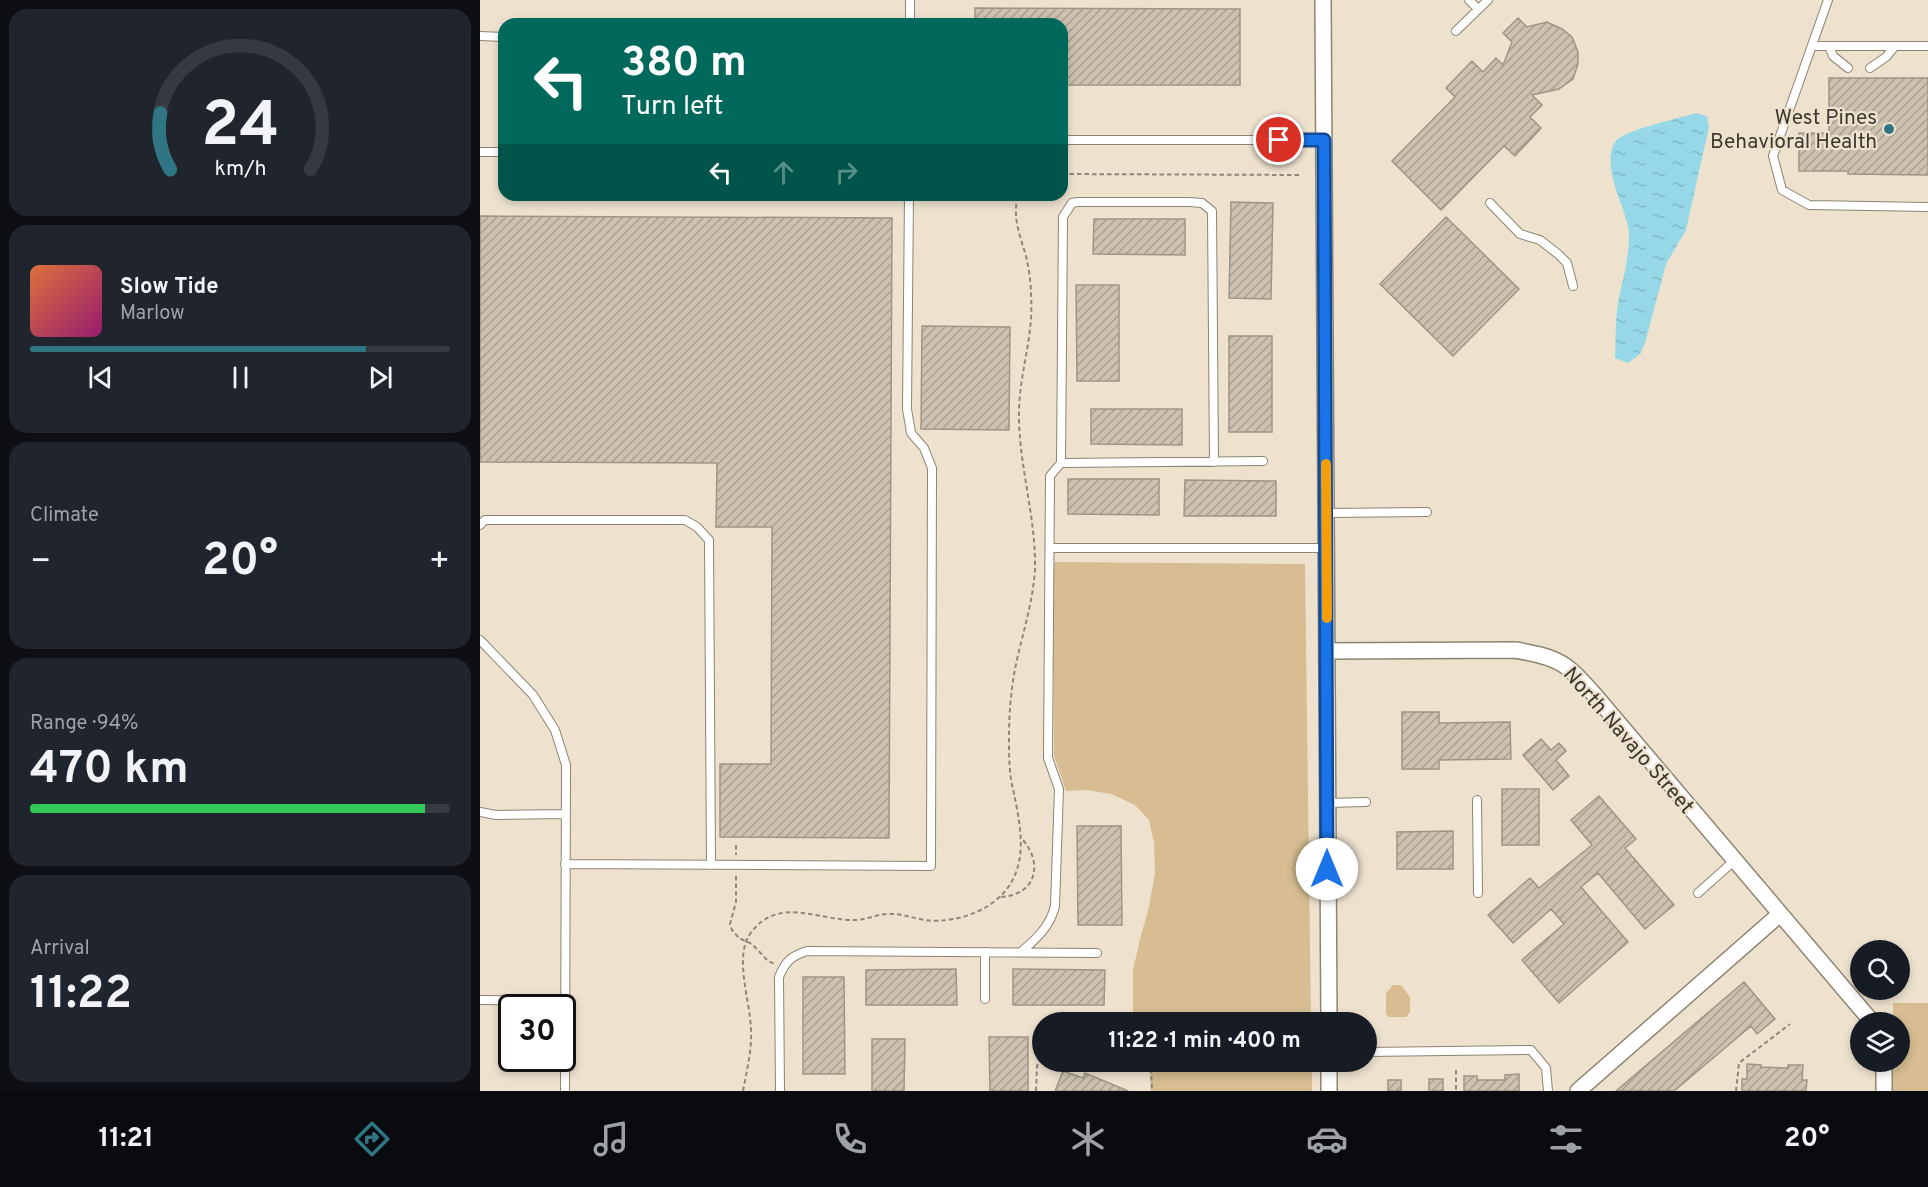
<!DOCTYPE html>
<meta charset="utf-8">
<style>
:root{--surface:#171b24;--page:#20242c;--text:#f1f3f6;--muted:#9ea1a6;--line:#363941;--accent:#307584}
body{margin:0;font-family:Overpass,sans-serif;background:var(--page);color:var(--text);height:100vh;display:flex;flex-direction:column;font-size:22px;white-space:nowrap}
*{box-sizing:border-box;margin:0}
p{font-size:20px;color:var(--muted)}
.icon{flex:none;width:33px;height:33px;fill:none;stroke:currentColor;stroke-width:2;stroke-linecap:round;stroke-linejoin:round}
.map{position:relative;flex:1;overflow:hidden}
.side{display:flex;flex-direction:column;gap:9px;padding:9px;background:#0d0f14;width:480px}
.side>*{flex:none}
.top-card{position:absolute;left:18px;top:18px;width:570px;height:183px;border-radius:18px;box-shadow:0 3px 9px #0003;background:#00695c;color:#fff;overflow:hidden}
.tools{position:absolute;left:1370px;top:940px;display:grid;gap:12px}
.tools a{display:grid;place-items:center;width:60px;height:60px;border-radius:50%;background:var(--surface);box-shadow:0 3px 9px #0003;font-size:30px}
.speed{position:absolute;left:18px;top:994px;display:flex;gap:12px;font-size:30px;font-weight:700;text-align:center}
.speed>*{display:grid;place-content:center;width:78px;height:78px;border-radius:50%;background:var(--surface);box-shadow:0 3px 9px #0003;line-height:1}
.speed .limit{border:3px solid #111;border-radius:9px;background:#fff;color:#111}
.pin{position:absolute;display:grid;place-items:center;width:51px;height:51px;color:#fff;margin:-26px;border:3px solid #fff;border-radius:50%;box-shadow:0 2px 6px #0007}
.me{position:absolute;width:66px;margin:-33px;rotate:0deg;stroke-linejoin:round;filter:drop-shadow(0 0 4px #0008)}
.turn{display:flex;align-items:center;gap:21px;height:126px;padding:0 24px;font-size:27px}
.turn .icon{width:78px;height:78px;stroke-width:2.5}
.turn b{display:block;font-size:42px;line-height:51px}
.lanes{display:flex;align-items:center;height:57px;padding:0 24px;background:#0003;justify-content:center;gap:30px;direction:ltr}
.lanes .off{opacity:.35}
.big{font-size:45px;font-weight:700;line-height:1.1}
.side .widget{flex:1;display:flex;flex-direction:column;justify-content:center;gap:9px;min-width:0;padding:0 21px;border-radius:18px;background:var(--page)}
.side .dial{align-items:center;gap:0}
.dial svg{height:156px;overflow:visible;fill:none;stroke:var(--line);stroke-width:7;stroke-linecap:round;text-anchor:middle}
.dial text{fill:var(--text);stroke:none}
.song{display:flex;align-items:center;gap:18px}
.cover{width:72px;height:72px;border-radius:9px;background:linear-gradient(135deg,hsl(20 70% 55%),hsl(320 70% 35%))}
.played{height:6px;border-radius:3px;background:linear-gradient(90deg,var(--accent) 80%,var(--line) 80%)}
.keys{display:flex;justify-content:space-around;direction:ltr}
.heat{display:flex;justify-content:space-between;align-items:center;font-size:33px;direction:ltr}
.charge{height:9px;border-radius:4px;background:linear-gradient(90deg,#34c759 94%,var(--line) 0)}
.trip{position:absolute;left:552px;top:1012px;width:345px;height:60px;border-radius:30px;background:var(--surface);box-shadow:0 3px 9px #0003;font-weight:700;line-height:60px;text-align:center}
.menu{display:flex;height:96px;justify-content:space-around;align-items:center;background:#090b0e;color:var(--muted)}
.menu .icon{width:42px;height:42px}
.menu .selected{color:var(--accent)}
.menu b{font-size:27px;color:var(--text)}
main{display:flex;flex:1;min-height:0}
.map>svg:first-child{display:block}
.park{fill:#d7bd91}
.water{fill:url(#water-ripples)}
.building{fill:url(#building-hatch);stroke:#a09584;stroke-width:1.5}
.lines{fill:none;stroke-linecap:round;stroke-linejoin:round}
.service-casing{stroke:#8e8472;stroke-width:10}
.minor-casing{stroke:#8e8472;stroke-width:18}
.path{stroke:#8f877a;stroke-width:2;stroke-dasharray:4.5 3;stroke-linecap:butt}
.service{stroke:#fff;stroke-width:8}
.minor{stroke:#fff;stroke-width:15}
.route-casing{stroke:#114b97;stroke-width:15}
.route{stroke:#1a73e8;stroke-width:10}
.slow{stroke:#f59e0b;stroke-width:10}
.poi-dot{fill:#307584;stroke:#eee2cf;stroke-width:2}
.labels{text-anchor:middle;stroke-width:4.5;stroke-linejoin:round;paint-order:stroke}
.poi-label{font-size:21px;fill:#3d3831;stroke:#eee2cf;text-anchor:end}
.street-label{font-size:21px;fill:#3d3831;stroke:#eee2cf}
</style>
<main>
<section class="side">
<div class="widget dial"><svg viewBox="0 0 100 80">
<path d="M14 69A42 42 0 1 1 86 69"/>
<path d="M14 69A42 42 0 0 1 9 40" stroke="#307584"/>
<text x="50" y="56" font-size="32" font-weight="700">24</text>
<text x="50" y="72" font-size="11">km/h</text>
</svg></div>
<div class="widget">
<div class="song"><i class="cover"></i><div><b>Slow Tide</b><p>Marlow</p></div></div>
<div class="played"></div>
<div class="keys"><svg class="icon" aria-label="previous" viewBox="0 0 24 24"><path d="M18 5L8 12l10 7zM5 5v14"/></svg><svg class="icon" aria-label="pause" viewBox="0 0 24 24"><path d="M8 5v14M16 5v14"/></svg><svg class="icon" aria-label="next" viewBox="0 0 24 24"><path d="M6 5l10 7-10 7zM19 5v14"/></svg></div>
</div>
<div class="widget"><p>Climate</p>
<div class="heat"><a>−</a><b class="big">20°</b><a>+</a></div>
</div>
<div class="widget"><p>Range · 94%</p><b class="big">470 km</b><div class="charge"></div></div>
<div class="widget"><p>Arrival</p><b class="big">11:22</b></div>
</section>
<div class="map">
<svg width="1448" height="1091" viewBox="0 0 1448 1091">
<defs>
<pattern id="water-ripples" width="26" height="14" patternUnits="userSpaceOnUse" patternTransform="scale(1.5)"><rect width="26" height="14" fill="#96d8e7"/><path d="M2 4q2-2 4 0t4 0M15 11q2-2 4 0t4 0" fill="none" stroke="#82bac7"/></pattern>
<pattern id="building-hatch" width="6" height="6" patternUnits="userSpaceOnUse" patternTransform="scale(1.5)"><rect width="6" height="6" fill="#cdc2b0"/><path d="M-1 1l2-2M0 6l6-6M5 7l2-2" fill="none" stroke="#a89f90"/></pattern>
</defs>
<rect width="100%" height="100%" fill="#eee2cf"/>
<path class="park" d="M573 562 825 564 831 1023H653V970L660 939 669 907 675 873 674 843 669 820 655 805 631 794 607 790 586 791 574 756Z
M913 985H921L930 997V1012L926 1017H909L906 1014V993Z
M1413 1003H1448V1091H1412V1062H1419V1023H1413Z
M669 1062H832V1091H671Z"/>
<path class="water" d="M1216 113 1227 116 1229 127 1206 230 1186 264 1165 343 1160 354 1148 363 1135 358C1136 340 1135 322 1138 303 1142 281 1152 249 1148 226 1143 203 1121 165 1135 142 1143 130 1201 118 1216 113Z"/>
<path class="building" d="M495 8 760 9V85H582V24H495Z
M1038 18 1047 27 1067 22 1082 29 1092 37 1098 52V64L1093 79 1079 89 1052 95 1062 105 1050 117 1061 128 1035 156 1024 146 961 210 912 161 975 97 966 88 992 61 1003 72 1016 58 1023 65 1032 42 1023 33Z
M1349 78H1448V175L1368 174V171H1319V133H1349Z
M751 202 793 203 791 299 749 298Z
M0 216 412 218 409 838 240 837V764H291L292 527H236L237 463 0 462Z
M966 217 1039 289 973 356 900 284Z
M614 219H705V255L613 254Z
M596 285H639V381H597Z
M442 326 530 327 529 430 441 429Z
M749 336H792V432H749Z
M611 409H702V445L611 444Z
M588 479H679V515L588 514Z
M705 480 796 481V516H704Z
M922 712H959V723L1030 722 1031 759 959 760V769H922Z
M1061 739 1071 750 1079 743 1086 751 1076 760 1089 776 1073 790 1043 755Z
M1022 789H1059V845H1022Z
M1119 796 1156 839 1145 848 1194 905 1165 929 1118 873 1101 887 1148 942 1079 1003 1042 960 1084 924 1071 909 1033 943 1008 915 1050 878 1059 888 1112 845 1091 820Z
M597 826H641L642 925H598Z
M973 831V869H917V832Z
M476 969 477 1005H386V970Z
M533 969 625 970 624 1005H533Z
M323 977H364L365 1074H323Z
M1264 982 1295 1019 1277 1034 1271 1026 1194 1091H1136Z
M509 1037H548V1091H510Z
M392 1039H425L424 1091H392Z
M1267 1064 1281 1065V1067L1308 1068V1065H1323L1322 1080H1327L1326 1091H1262V1079H1267Z
M583 1071 603 1078 605 1073 648 1091H575Z
M1039 1074V1091H984V1076H997V1080H1025V1075Z
M949 1079H963V1091H949Z
M908 1080H921V1091H908Z"/>
<g class="lines">
<defs>
<path id="service" d="M989 0 998 9
M1348 0 1293 156 1302 190 1329 205 1448 207
M430 24V0
M976 31 1008 0
M0 36 24 37
M1332 46H1448
M1349 46 1353 56 1368 68
M1390 68 1406 57 1415 46
M582 140H844
M0 152H24
M1010 203 1040 234 1060 240 1078 254 1087 263 1093 286
M581 463 583 217 592 203 598 202H709L722 203 732 211 734 462
M846 513 947 512
M0 525 5 520H205L217 527 229 540 231 865
M570 548H846
M0 640 53 695 75 730 86 765 85 1091
M997 800 998 893
M847 803 886 802
M0 812 16 815 86 814
M85 864 451 866 452 468 444 448 431 433 427 409 429 195
M1218 893 1254 861
M505 952V999
M541 952C556 939 570 927 575 906L579 789 568 758 570 476 581 463 783 461
M0 1000 85 1001
M886 1052 1051 1050 1066 1068 1068 1091
M300 1091 299 977C305 962 311 956 327 951L617 953"/>
<path id="minor" d="M843 0 849 1023
M847 651 1035 650C1083 658 1087 664 1118 699L1393 1023
M849 1062V1091
M1098 1091 1299 915
M1404 1091V1062"/>
</defs>
<use href="#service" class="service-casing"/>
<use href="#minor" class="minor-casing"/>
<path class="path" d="M582 174 821 175
M256 845V855
M256 876V902L250 924 252 930 259 938 272 944 288 961 295 964
M521 897C557 895 564 862 541 838
M668 1062 671 1067 672 1091
M976 1070V1091
M263 1091C267 1070 272 1050 271 1029 270 1000 254 958 270 934 298 894 341 922 377 920 389 919 400 913 411 914 423 914 433 918 445 920 476 924 518 910 533 879 547 852 539 818 533 789 529 773 529 755 529 738 529 713 531 688 536 664 543 632 553 602 555 569 556 515 538 464 539 410 540 371 554 334 551 296 551 283 549 269 546 256 540 235 532 218 538 195
M556 1091 557 1066 562 1056
M1256 1091 1259 1063 1310 1024"/>
<use href="#service" class="service"/>
<use href="#minor" class="minor"/>
</g>
<g class="lines">
<defs>
<path id="route" d="M799 140H844L847 869"/>
</defs>
<use href="#route" class="route-casing"/>
<use href="#route" class="route"/>
<path class="slow" d="M846 464 847 618"/>
</g>
<circle class="poi-dot" cx="1409" cy="129" r="6"/>
<g class="labels">
<g class="poi-label">
<text x="1397" y="124">West Pines<tspan x="1397" dy="24">Behavioral Health</tspan></text>
</g>
<g class="street-label">
<text transform="translate(1149 740) rotate(49)" y="7">North Navajo Street</text>
</g>
</g>
</svg>
<div class="tools">
<a><svg class="icon" aria-label="search" viewBox="0 0 24 24"><circle cx="10" cy="10" r="6"/><path d="M15 15l6 6"/></svg></a>
<a><svg class="icon" aria-label="layers" viewBox="0 0 24 24"><path d="M12 4l9 5-9 5-9-5zM3 14l9 5 9-5"/></svg></a>
</div>
<div class="speed"><div class="limit">30</div></div>
<div class="pin" style="left:799px;top:140px;background:#d93025"><svg class="icon" aria-label="arrive" viewBox="0 0 24 24"><path d="M6 21V4h12l-3 4 3 4H6"/></svg></div>
<svg class="me" style="left:847px;top:869px" viewBox="-20 -20 40 40"><circle r="19" fill="#fff"/><path d="M0-13L10 11 0 6-10 11z" fill="#1a73e8"/></svg>
<div class="trip">11:22 · 1 min · 400 m</div>
<div class="top-card">
<div class="turn"><svg class="icon" aria-label="left" viewBox="0 0 24 24"><path d="M17 20v-9H6M10 6l-5 5 5 5"/></svg><div><b>380 m</b>Turn left</div></div>
<div class="lanes"><svg class="icon" aria-label="left" viewBox="0 0 24 24"><path d="M17 20v-9H6M10 6l-5 5 5 5"/></svg><svg class="icon off" aria-label="ahead" viewBox="0 0 24 24"><path d="M12 20V5M6 11l6-6 6 6"/></svg><svg class="icon off" aria-label="right" viewBox="0 0 24 24"><path d="M7 20v-9h11M14 6l5 5-5 5"/></svg></div>
</div>
</div>
</main>
<nav class="menu">
<b>11:21</b>
<svg class="icon selected" aria-label="directions" viewBox="0 0 24 24"><path d="M12 3l9 9-9 9-9-9zM9 14v-3h6M13 9l2 2-2 2"/></svg>
<svg class="icon" aria-label="music" viewBox="0 0 24 24"><path d="M9 18V5l10-2v13"/><circle cx="6" cy="18" r="3"/><circle cx="16" cy="16" r="3"/></svg>
<svg class="icon" aria-label="phone" viewBox="0 0 24 24"><path d="M5 4h4l2 5-3 2q2 4 5 5l2-3 5 2v4C11 20 4 13 5 4z"/></svg>
<svg class="icon" aria-label="climate" viewBox="0 0 24 24"><path d="M12 3v18M4 7l16 10M4 17L20 7"/></svg>
<svg class="icon" aria-label="car" viewBox="0 0 24 24"><path d="M5 17H2v-5l4-1 3-4h7l3 4 3 1v5h-3M9 17h6M6 11h13"/><circle cx="7" cy="17" r="2"/><circle cx="17" cy="17" r="2"/></svg>
<svg class="icon" aria-label="filters" viewBox="0 0 24 24"><path d="M4 7h16M4 17h16"/><circle cx="9" cy="7" r="2"/><circle cx="15" cy="17" r="2"/></svg>
<b>20°</b>
</nav>
